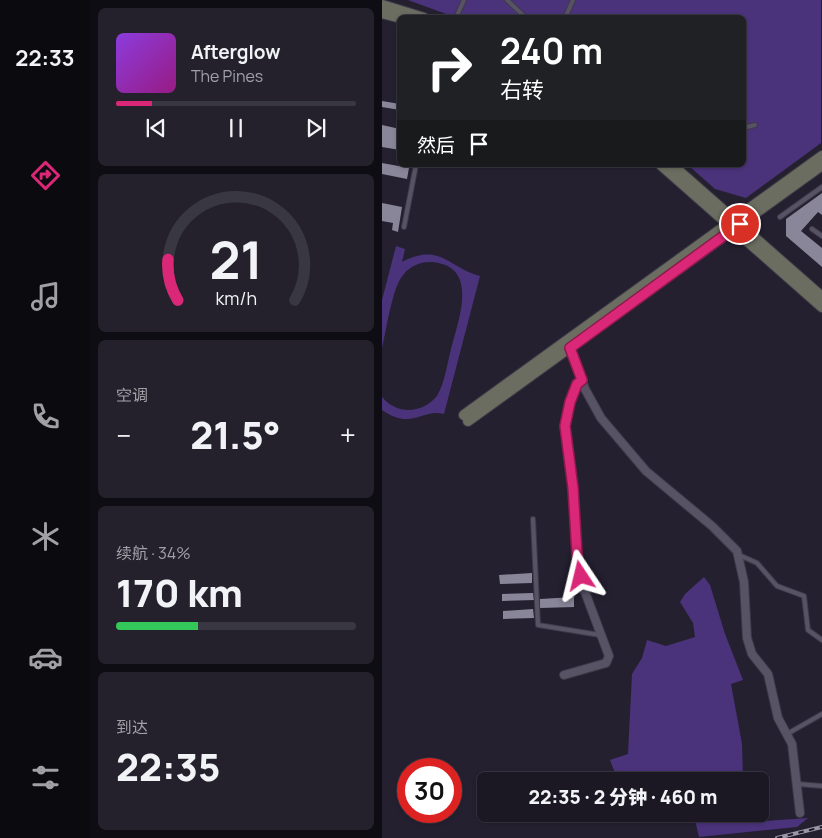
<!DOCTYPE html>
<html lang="zh">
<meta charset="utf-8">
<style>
:root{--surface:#1b1824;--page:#24212c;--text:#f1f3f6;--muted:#a0a0a6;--line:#393741;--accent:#db2777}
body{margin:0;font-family:Manrope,"Noto Sans SC",sans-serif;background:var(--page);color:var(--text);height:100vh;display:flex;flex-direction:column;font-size:19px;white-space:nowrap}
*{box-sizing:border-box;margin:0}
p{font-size:16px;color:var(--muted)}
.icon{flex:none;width:28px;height:28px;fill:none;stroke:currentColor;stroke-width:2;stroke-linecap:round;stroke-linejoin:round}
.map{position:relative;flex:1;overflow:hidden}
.side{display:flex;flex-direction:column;gap:8px;padding:8px;background:#0f0d14;width:292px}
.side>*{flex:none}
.guide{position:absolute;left:15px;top:15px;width:349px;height:152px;border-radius:8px;box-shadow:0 1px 4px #0004,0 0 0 1px var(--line);background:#202124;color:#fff;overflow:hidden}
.speed{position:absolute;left:15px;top:758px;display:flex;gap:10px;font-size:25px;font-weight:700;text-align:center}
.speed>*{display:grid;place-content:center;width:65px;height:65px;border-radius:50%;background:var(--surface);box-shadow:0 1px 4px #0004,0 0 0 1px var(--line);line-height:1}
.speed .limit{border:8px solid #d22;background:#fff;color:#111}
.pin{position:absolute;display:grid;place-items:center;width:42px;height:42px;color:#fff;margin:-21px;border:2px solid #fff;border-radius:50%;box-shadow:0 1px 5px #0007}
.me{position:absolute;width:55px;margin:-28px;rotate:350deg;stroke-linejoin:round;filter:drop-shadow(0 0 4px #0008)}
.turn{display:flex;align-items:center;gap:18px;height:105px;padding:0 20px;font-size:22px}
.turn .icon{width:65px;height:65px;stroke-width:2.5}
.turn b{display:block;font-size:35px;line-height:42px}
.then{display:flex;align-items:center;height:48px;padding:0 20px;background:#0003;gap:10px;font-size:19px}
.big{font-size:38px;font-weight:800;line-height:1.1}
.side .card{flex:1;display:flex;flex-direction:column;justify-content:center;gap:8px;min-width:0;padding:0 18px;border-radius:8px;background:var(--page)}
.side .dial{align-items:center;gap:0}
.dial svg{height:130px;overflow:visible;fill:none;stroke:var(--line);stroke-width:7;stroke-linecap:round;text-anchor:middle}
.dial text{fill:var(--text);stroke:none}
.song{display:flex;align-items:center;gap:15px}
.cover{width:60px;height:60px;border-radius:8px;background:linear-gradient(135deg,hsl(270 70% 55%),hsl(310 70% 35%))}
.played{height:5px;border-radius:2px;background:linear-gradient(90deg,var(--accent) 15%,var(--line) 15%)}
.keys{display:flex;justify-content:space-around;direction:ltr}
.heat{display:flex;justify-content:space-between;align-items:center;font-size:28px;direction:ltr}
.charge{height:8px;border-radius:4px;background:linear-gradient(90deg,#34c759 34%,var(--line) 0)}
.trip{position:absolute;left:95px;top:772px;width:292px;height:50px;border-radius:8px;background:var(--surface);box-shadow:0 1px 4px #0004,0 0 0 1px var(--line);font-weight:800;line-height:50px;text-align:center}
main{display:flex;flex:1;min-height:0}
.dock{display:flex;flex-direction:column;width:90px;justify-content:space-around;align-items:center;background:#0b0a0e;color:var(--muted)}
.dock .icon{width:35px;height:35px}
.dock .current{color:var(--accent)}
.dock b{font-size:22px;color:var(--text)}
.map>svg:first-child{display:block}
.green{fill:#4a337a}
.building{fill:#8a869a}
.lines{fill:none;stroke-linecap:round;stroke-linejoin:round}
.lane-casing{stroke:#3e3a48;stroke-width:6}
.street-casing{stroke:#3e3a48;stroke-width:10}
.secondary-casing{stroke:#3e3a48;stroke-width:12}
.lane{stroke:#575365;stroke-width:4}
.street{stroke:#575365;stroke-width:8}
.secondary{stroke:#6a6d5f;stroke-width:10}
.rail-casing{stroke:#9b97a4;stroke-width:4}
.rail{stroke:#1a1626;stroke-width:2;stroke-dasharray:5.5;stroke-linecap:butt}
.route-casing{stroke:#8e194d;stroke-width:12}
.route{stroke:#db2777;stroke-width:9}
</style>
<main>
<nav class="dock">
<b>22:33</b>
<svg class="icon current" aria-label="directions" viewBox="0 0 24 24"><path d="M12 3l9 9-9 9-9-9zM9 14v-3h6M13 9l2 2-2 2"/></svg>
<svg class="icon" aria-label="music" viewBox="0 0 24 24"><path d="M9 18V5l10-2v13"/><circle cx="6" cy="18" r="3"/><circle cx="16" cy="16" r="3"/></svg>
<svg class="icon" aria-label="phone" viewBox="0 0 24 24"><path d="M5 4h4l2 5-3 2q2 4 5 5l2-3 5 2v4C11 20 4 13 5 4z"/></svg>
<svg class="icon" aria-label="climate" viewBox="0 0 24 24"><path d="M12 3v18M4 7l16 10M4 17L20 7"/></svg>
<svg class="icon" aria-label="car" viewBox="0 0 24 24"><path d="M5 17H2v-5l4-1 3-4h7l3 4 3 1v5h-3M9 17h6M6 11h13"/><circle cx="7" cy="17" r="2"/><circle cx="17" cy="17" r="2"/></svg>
<svg class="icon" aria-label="filters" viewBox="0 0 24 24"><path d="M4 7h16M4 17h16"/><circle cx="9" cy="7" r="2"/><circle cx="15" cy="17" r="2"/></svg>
</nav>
<section class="side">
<div class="card">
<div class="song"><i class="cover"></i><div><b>Afterglow</b><p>The Pines</p></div></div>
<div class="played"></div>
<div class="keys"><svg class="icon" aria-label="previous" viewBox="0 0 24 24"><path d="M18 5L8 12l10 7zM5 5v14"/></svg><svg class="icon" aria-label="pause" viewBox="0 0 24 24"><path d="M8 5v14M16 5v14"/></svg><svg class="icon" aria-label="next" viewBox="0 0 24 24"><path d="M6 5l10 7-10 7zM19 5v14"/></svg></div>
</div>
<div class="card dial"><svg viewBox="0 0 100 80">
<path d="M14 69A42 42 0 1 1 86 69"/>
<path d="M14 69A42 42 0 0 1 8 44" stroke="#db2777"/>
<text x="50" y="56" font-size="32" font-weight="700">21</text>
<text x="50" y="72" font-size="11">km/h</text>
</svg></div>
<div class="card"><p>空调</p>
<div class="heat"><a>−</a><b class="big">21.5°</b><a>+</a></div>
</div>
<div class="card"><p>续航 · 34%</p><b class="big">170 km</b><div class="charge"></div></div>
<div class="card"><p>到达</p><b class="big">22:35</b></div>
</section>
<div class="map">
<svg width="440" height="838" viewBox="0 0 440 838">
<rect width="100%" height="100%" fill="#242030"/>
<path class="green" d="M26 0H439V143L364 198 333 189 306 165H361V18H75Z
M14 246 23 249 20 262C59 242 66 268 98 276L62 414C40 408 30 431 0 410V397C15 415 40 414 55 396 63 382 65 364 69 349 76 321 99 264 48 262 36 262 25 268 19 278 10 291 4 331 0 348V300Z
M322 577 328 585 343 634 361 680 349 684 360 744 361 781H236L228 760 246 754 250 674 260 658 265 640 284 646 313 637 311 623 298 602 303 594Z
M303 814H368V822L426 818 415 827 317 837 313 820Z"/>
<path class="building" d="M0 101 18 104V110L0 107Z
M0 125 18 129V150L0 147Z
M0 163 27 168 25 179 0 174Z
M440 193V215L436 212 419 231 440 248V267L404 236V219Z
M0 203 20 207 16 232 10 230 11 223 0 221Z
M150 573V583L118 584 117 575Z
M151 593 152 600 120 601V594Z
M192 597V607L158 608V599Z
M151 609 152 618 121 619V611Z
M369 814H378V821H369Z"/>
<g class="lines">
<defs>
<path id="lane" d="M125 0 144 18
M74 18 82 0
M183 18 191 0
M361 128 373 125
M398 217 440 187
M22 227 34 165
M430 229 440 236
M151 519 156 625 218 635
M357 555 375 563 395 586 422 596 426 630 440 640
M405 734 440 714
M416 784 440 786"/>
<path id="street" d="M188 347 203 389 219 418 264 471 330 526 355 551 362 582 365 638 370 654 386 674 396 718 410 744 418 813
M182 675 224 663 227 656 203 592 195 554 191 488 183 426 188 402 195 384 200 381"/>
<path id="secondary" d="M0 5 42 18
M0 13 19 18
M279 165 440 307
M290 165 440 297
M82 415 440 156
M86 421 440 165"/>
</defs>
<use href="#lane" class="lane-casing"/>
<use href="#street" class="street-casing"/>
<use href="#secondary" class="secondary-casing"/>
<use href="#lane" class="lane"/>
<use href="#street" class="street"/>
<use href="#secondary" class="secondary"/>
<defs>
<path id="rail" d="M395 838 440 827"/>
</defs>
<use href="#rail" class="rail-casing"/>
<use href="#rail" class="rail"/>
</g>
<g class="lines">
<defs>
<path id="route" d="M199 576 195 554 191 488 183 426 188 402 195 384 200 380 188 348 358 224"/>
</defs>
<use href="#route" class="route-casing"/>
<use href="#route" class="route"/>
</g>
</svg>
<div class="speed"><div class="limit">30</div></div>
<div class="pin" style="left:358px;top:224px;background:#d93025"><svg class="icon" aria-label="arrive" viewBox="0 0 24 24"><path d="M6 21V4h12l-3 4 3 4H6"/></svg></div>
<svg class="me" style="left:199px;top:576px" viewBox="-20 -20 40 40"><path d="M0-17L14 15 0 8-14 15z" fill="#db2777" stroke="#fff" stroke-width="4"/></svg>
<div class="trip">22:35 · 2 分钟 · 460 m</div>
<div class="guide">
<div class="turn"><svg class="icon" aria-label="right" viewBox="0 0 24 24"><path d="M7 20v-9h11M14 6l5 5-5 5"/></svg><div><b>240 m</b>右转</div></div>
<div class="then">然后<svg class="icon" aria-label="arrive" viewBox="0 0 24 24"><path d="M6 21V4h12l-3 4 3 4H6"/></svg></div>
</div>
</div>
</main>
